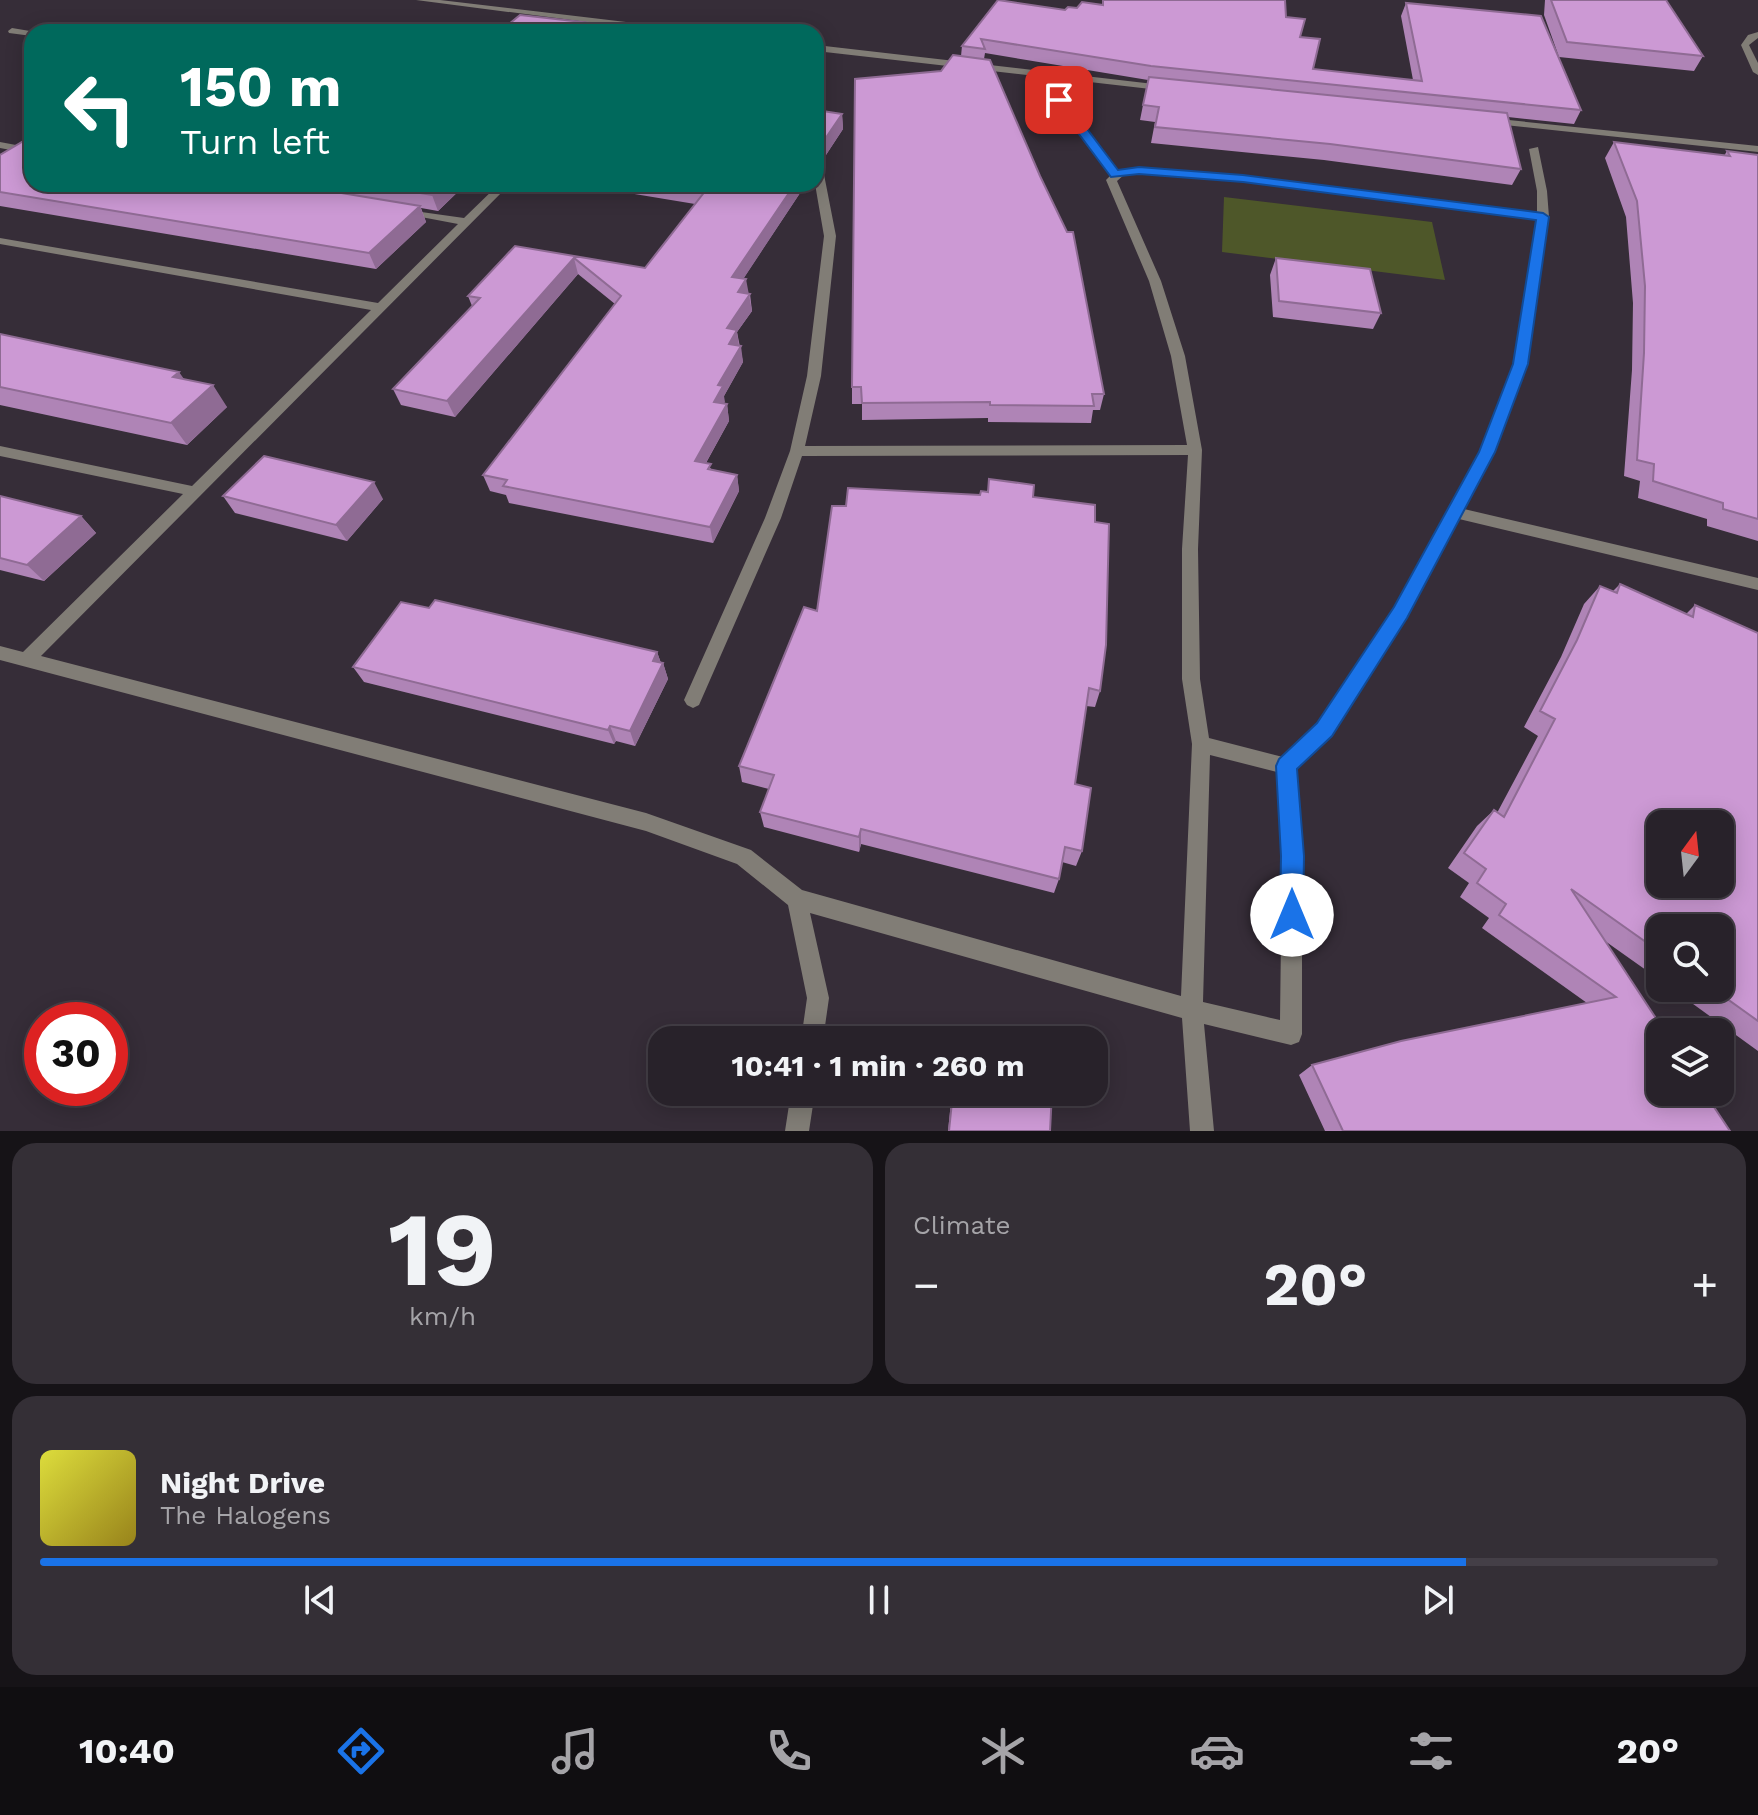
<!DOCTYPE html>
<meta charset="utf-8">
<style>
:root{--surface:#28222a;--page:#342f36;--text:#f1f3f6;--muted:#a5a4a8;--line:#443f47;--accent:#1a73e8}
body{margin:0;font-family:"Work Sans",sans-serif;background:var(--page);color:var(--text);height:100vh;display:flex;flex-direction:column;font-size:30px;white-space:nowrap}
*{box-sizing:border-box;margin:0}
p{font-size:26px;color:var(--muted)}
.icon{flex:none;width:44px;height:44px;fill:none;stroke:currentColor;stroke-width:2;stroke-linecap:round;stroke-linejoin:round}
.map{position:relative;height:1131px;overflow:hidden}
.details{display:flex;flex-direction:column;gap:12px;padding:12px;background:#161317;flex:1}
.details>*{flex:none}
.guide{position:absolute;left:24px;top:24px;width:800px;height:168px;border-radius:24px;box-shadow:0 4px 20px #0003,0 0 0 2px var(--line);background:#00695c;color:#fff;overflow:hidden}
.needle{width:52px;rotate:15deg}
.fabs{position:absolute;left:1646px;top:810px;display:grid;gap:16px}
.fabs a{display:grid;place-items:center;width:88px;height:88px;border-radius:16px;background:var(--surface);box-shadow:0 4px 20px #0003,0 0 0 2px var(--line);font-size:40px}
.speed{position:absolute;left:24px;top:1002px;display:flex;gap:16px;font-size:40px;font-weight:700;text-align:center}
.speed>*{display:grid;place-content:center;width:104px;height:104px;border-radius:50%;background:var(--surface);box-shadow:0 4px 20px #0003,0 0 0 2px var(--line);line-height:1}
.speed .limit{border:12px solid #d22;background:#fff;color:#111}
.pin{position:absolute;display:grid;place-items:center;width:68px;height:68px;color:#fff;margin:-34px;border-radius:16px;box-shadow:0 4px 12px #0006}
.me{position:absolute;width:88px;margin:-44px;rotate:0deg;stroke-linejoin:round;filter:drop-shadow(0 0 6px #0008)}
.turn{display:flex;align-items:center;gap:28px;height:168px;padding:0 24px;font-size:36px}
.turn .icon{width:104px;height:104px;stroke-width:2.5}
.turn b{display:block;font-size:56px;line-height:68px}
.big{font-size:60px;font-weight:700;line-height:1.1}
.details .card{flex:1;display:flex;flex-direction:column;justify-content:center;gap:12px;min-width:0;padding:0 28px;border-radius:24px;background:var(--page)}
.details .dial{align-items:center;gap:0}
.dial b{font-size:104px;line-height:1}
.song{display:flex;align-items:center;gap:24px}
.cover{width:96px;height:96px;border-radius:12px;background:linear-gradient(135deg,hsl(60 70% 55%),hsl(50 70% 35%))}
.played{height:8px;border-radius:4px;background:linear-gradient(90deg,var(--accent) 85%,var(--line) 85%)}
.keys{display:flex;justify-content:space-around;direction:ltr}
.heat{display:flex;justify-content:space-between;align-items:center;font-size:44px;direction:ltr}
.details .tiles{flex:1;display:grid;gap:12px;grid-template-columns:1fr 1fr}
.card:last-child{grid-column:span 2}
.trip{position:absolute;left:648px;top:1026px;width:460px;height:80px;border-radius:24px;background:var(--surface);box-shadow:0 4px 20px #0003,0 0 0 2px var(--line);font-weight:700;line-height:80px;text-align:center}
.dock{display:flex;height:128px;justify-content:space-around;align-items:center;background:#100e11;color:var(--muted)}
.dock .icon{width:56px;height:56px}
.dock .current{color:var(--accent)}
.dock b{font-size:36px;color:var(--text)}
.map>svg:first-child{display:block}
.green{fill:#4e5729}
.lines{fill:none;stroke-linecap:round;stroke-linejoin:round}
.minor{fill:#817d76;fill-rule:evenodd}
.wall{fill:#af84b6}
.shaded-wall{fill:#8f6b94}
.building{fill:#cc99d4;stroke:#8f6b94;stroke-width:2;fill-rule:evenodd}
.route{fill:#1a73e8;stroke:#114b97;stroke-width:2}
</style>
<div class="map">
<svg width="1758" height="1131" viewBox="0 0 1758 1131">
<rect width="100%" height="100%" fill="#362d38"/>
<path class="green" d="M1224 197 1432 222 1445 280 1222 252Z"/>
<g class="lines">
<path class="minor" d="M416 0H440L685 29 689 32H664Z
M12 28 36 32H32V36L9 33 8 31Z
M1758 32V38L1749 45 1758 63V75L1753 72 1741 45 1748 35Z
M816 45 1171 86V90L1168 91 1046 77 1117 170 1139 167 1243 175 1537 213V191L1529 149 1538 147 1547 191 1549 217 1527 364 1494 452 1464 509 1758 578V590L1459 519 1407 617 1331 735 1296 769 1302 856V1034L1299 1042 1291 1045 1204 1024 1214 1131H1190L1182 1018 810 913 829 998 823 1040H801L807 998 788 905 737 864 646 831 0 660V646L23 652 183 494 0 456V446L192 486 371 310 0 244V238L378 303 458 224 400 213V209L464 218 499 184H510L41 656 646 813 751 850 802 890 1181 996 1192 744 1182 679V549L1188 455 802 456 781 518 699 705 693 708 687 705 684 700 765 518 790 451 807 376 824 236 815 184 816 156 821 159 836 236 821 376 805 446 1187 445 1171 356 1149 281 1106 180 1110 176 1036 76 816 51ZM1139 173 1243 181 1537 220 1513 364 1480 452 1395 607 1319 723 1283 757 1209 738 1200 679 1198 549 1202 450 1185 356 1161 281 1117 181 1125 174ZM1210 755 1277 772 1282 856 1280 1020 1203 1002Z
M1489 118 1758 146V152L1486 123 1484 121Z
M0 142 32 148V154L0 148Z
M791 1092H815L809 1131H785Z"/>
</g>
<path class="wall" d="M1102 0H1285L1286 17 1300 37 1313 69 1413 80 1401 16 1406 3 1581 110 1574 124 1508 117 1521 169 1512 185 1324 160 1151 143 1155 122 1140 120 1148 80 985 53 984 59 1104 394 1100 410H1093L1091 423 988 422V418L862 420V404H852V387L941 71 961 56 962 46 1065 10 1102 5Z
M1545 0H1666L1703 56 1694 71 1559 57 1544 15Z
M816 110 842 114 843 129 824 158 816 155Z
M1614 142 1724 156 1727 151 1758 155V541L1707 526V519L1638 498 1640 481 1624 476 1632 370 1633 303 1626 217 1605 158Z
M0 155 32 184H466L438 211 421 208 426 222 376 269 0 206Z
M574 184H806L743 279 748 294H750L752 311 737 332 743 362 724 396V404H727L729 421 706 463 712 470 737 475 739 491 713 543 509 503 506 495 490 491 483 475 615 304 578 274 455 417 401 405 393 389 472 306 468 296 515 246 645 268 695 204Z
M1276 258 1381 313 1373 329 1273 317 1270 275Z
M0 334 184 379 227 407 187 445 0 405Z
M0 496 81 516 96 533 44 581 0 570Z
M223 496 383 499 347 541 235 513Z
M1033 497 1095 522 1100 691 1095 707 1086 706 1075 784 1082 851 1076 866 1062 862 1059 879 1054 893 861 844 859 852 764 827 760 812 769 789 742 782 739 766 817 611Z
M1620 584 1686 614 1695 605 1758 633V1051L1671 988H1720L1660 928V980L1605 941 1730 1131H1325L1299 1075 1312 1065 1587 1003 1482 928 1489 918 1460 897 1469 883 1448 868 1477 826 1494 810 1497 813 1538 736 1524 727 1561 657 1584 604 1600 586 1613 591Z
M429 608 657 652 661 663H663L668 679 635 746 616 741 614 744 364 682 353 667Z
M952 1092H1052L1050 1131H948Z"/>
<path class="shaded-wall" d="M842 114 843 129 824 158 823 142Z
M444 184H466L438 211 432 195Z
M795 184H806L734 293 732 277Z
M420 206 426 222 376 269 369 253Z
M574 258 578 274 455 417 447 401Z
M746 279 752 311 737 332 739 346 732 360 727 328 738 292Z
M741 346 743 362 724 396 725 402 716 418 714 402 718 385Z
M179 372 194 393 173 377Z
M213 385 227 407 187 445 171 423Z
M727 404 729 421 698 477 695 461Z
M737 475 739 491 713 543 710 527Z
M374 482 383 499 347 541 336 525Z
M81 516 96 533 44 581 27 565Z
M657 652 662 666 663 663 668 679 635 746 630 731 653 661Z
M610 726 616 741 614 744 608 730Z
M861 829V844L859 852V837Z"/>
<path class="building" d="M998 0 1065 10 1068 7 1077 8 1082 2 1103 5V0H1285L1286 17 1305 19 1300 37 1320 39 1313 69 1422 81 1406 3 1541 16 1581 110 1151 66 981 39 985 49 962 46Z
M1551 0H1666L1703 56 1567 42Z
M520 15 618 26 612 32H499Z
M953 55 990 60 1040 176 1067 232H1073L1104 394H1092L1094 406 990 405V402L862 403 861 387H852L855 79 941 71Z
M1149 77 1507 113 1521 169 1330 144 1155 127 1159 107 1143 105Z
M816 110 842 114 823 142 816 140Z
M32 136V184H287L420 206 369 253 0 192V155Z
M1614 142 1730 156 1727 151 1758 155V519L1723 509V503L1653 481 1654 464 1637 460 1644 353 1645 286 1637 201Z
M365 184H444L432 195Z
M667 184H795L732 277 746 279 738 292 750 294 727 328 737 330 729 344 741 346 718 385 723 386 714 402 727 404 695 461 711 464 708 469 737 475 710 527 503 486 507 480 483 475 621 296 574 258 447 401 393 389 480 298 468 296 515 246 645 268 706 190Z
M1276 258 1370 269 1381 313 1279 301Z
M0 334 179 372 173 377 213 385 171 423 0 387Z
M264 456 374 482 336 525 223 496Z
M989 479 1034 485 1033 497 1095 505V522L1109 524 1106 645 1100 691 1089 688 1075 784 1091 788 1082 851 1065 847 1059 879 861 829 859 837 760 812 774 775 739 766 804 607 817 611 832 506H846L848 488 980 495 981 491 988 492Z
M0 496 81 516 27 565 0 558Z
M1620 584 1693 617 1695 605 1758 633V1021L1712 988H1720V928H1660V952L1571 889 1665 1032H1660V1092H1704L1730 1131H1343L1312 1065 1401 1041 1616 997 1499 915 1506 904 1477 883 1486 869 1464 853 1494 810 1504 817 1555 719 1540 711 1577 640 1600 586 1617 593ZM1660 824H1720V884H1660Z
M435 600 657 652 653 661 663 663 630 731 610 726 608 730 353 667 401 602 429 608Z
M953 1092H1052L1050 1131H949Z"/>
<path class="route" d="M1055 97H1063L1118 170 1139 167 1243 175 1543 213 1549 217 1528 364 1495 452 1407 618 1332 736 1297 769 1304 856 1303 915 1300 924 1292 927 1283 924 1280 915 1281 856 1276 766 1279 759 1317 723 1394 607 1479 452 1513 364 1536 220 1243 182 1139 174 1111 177 1055 102Z"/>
</svg>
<div class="fabs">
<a><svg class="needle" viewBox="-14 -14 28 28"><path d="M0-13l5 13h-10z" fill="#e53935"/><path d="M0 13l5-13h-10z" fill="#a5a4a8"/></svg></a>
<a><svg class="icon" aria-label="search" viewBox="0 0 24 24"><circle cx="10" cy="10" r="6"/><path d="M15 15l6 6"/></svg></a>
<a><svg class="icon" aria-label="layers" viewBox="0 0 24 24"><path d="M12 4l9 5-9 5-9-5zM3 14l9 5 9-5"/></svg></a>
</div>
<div class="speed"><div class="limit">30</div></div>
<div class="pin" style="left:1059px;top:100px;background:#d93025"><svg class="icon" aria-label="arrive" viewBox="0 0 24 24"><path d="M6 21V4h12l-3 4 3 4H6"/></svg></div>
<svg class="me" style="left:1292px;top:915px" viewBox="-20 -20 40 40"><circle r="19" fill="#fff"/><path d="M0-13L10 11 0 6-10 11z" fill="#1a73e8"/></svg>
<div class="trip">10:41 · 1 min · 260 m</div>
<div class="guide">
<div class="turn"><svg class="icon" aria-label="left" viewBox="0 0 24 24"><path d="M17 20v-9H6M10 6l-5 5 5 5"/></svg><div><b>150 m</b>Turn left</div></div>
</div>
</div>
<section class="details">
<div class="tiles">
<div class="card dial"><b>19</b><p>km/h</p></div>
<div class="card"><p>Climate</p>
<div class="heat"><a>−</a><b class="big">20°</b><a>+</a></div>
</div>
<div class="card">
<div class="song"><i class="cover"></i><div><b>Night Drive</b><p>The Halogens</p></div></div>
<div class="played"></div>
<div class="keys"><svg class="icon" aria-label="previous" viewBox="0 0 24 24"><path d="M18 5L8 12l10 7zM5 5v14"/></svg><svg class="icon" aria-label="pause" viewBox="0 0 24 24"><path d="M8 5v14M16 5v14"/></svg><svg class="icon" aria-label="next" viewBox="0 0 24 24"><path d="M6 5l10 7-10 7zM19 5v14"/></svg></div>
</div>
</div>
</section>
<nav class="dock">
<b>10:40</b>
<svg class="icon current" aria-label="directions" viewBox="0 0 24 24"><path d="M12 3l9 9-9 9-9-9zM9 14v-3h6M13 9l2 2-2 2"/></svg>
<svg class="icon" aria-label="music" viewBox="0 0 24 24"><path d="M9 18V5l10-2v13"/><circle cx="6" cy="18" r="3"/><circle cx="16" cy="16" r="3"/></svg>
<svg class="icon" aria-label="phone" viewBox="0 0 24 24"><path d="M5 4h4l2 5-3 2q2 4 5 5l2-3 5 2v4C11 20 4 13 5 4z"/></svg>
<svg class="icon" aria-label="climate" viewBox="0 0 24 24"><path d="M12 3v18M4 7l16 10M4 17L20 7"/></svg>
<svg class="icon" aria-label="car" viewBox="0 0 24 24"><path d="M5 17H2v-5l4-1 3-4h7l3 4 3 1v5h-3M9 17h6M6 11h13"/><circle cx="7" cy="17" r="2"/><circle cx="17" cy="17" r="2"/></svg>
<svg class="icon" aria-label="filters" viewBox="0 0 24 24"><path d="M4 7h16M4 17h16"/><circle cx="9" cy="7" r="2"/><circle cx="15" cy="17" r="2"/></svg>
<b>20°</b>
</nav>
